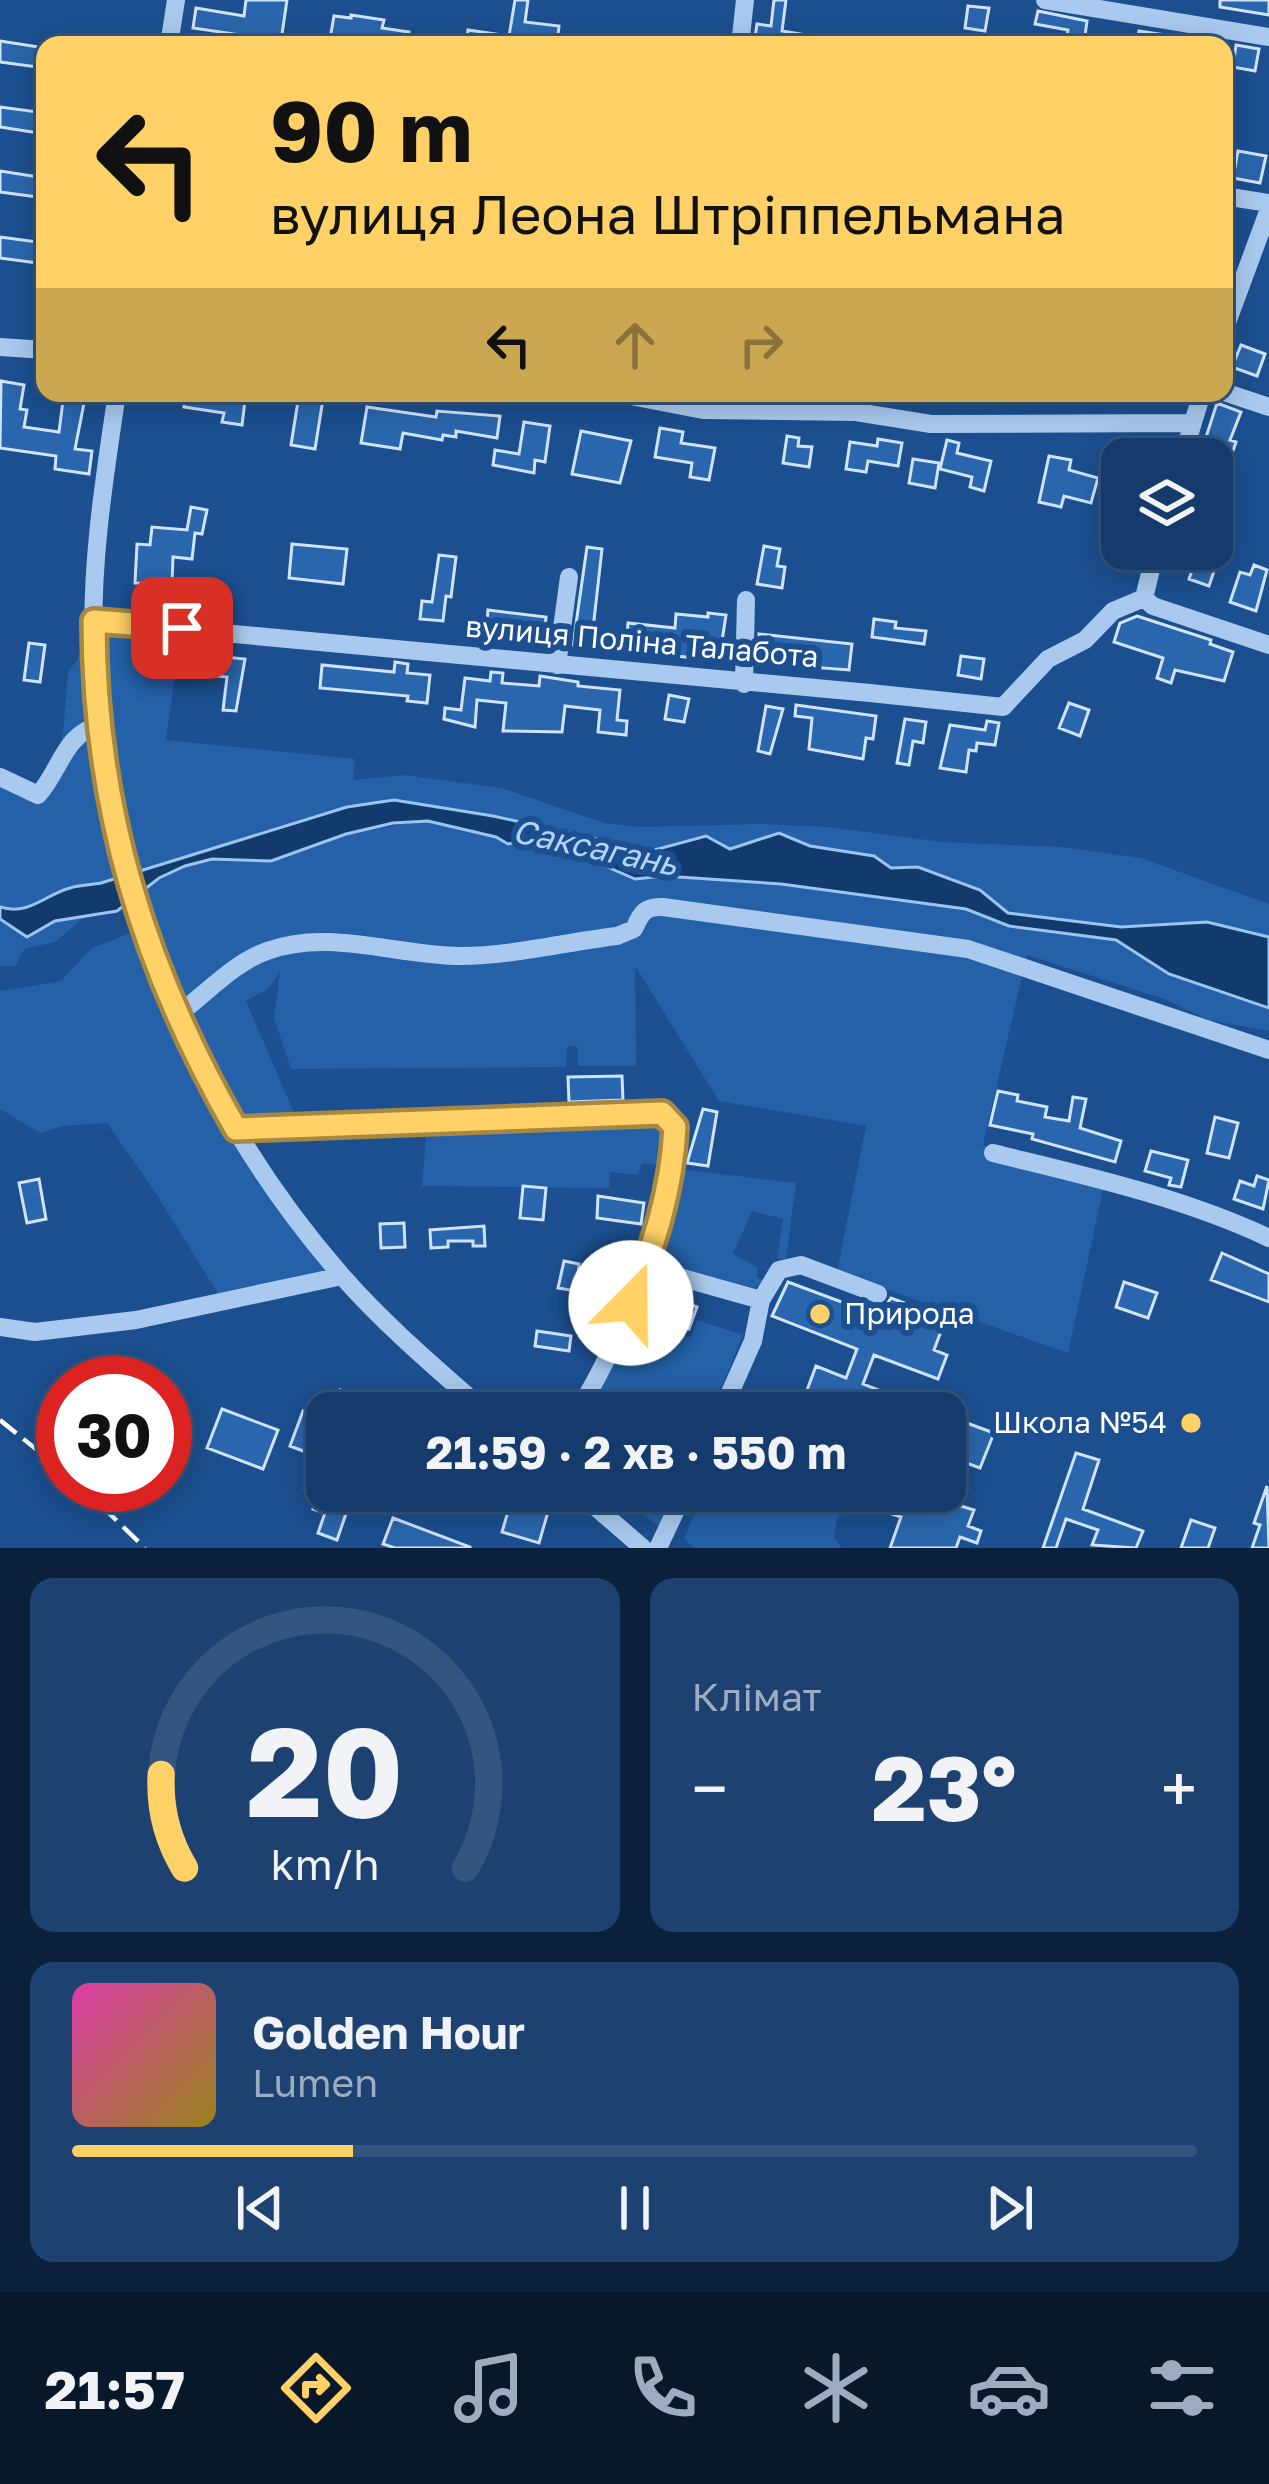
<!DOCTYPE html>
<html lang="uk">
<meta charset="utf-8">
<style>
:root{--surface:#143b6b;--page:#1d4271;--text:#f1f3f6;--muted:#9dadc1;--line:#33557e;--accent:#ffd166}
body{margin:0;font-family:"Golos Text",sans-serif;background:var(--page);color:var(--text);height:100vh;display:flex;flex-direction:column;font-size:45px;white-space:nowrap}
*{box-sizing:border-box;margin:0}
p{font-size:39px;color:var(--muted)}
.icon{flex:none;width:66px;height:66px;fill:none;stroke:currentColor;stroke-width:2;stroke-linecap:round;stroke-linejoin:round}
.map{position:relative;height:1548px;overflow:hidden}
.details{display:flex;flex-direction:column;gap:30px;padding:30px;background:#0b203b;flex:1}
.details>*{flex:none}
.top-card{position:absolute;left:36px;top:36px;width:1197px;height:366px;border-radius:24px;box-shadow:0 6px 30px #0003,0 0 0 3px var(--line);background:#ffd166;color:#111;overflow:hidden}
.tools{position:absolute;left:1101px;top:438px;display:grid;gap:24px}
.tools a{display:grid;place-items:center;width:132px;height:132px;border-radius:24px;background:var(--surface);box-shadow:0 6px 30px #0003,0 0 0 3px var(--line);font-size:60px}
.speed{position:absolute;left:36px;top:1356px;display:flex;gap:24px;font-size:60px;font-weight:700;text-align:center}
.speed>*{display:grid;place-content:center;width:156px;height:156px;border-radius:50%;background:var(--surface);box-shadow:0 6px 30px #0003,0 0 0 3px var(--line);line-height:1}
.speed .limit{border:18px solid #d22;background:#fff;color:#111}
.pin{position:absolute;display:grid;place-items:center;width:102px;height:102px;color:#fff;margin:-51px;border-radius:24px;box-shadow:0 6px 18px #0006}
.me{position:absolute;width:132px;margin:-66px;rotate:22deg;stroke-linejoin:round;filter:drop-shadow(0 0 9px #0008)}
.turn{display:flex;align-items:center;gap:42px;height:252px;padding:0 36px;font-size:54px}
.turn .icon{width:156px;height:156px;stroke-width:2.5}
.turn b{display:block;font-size:84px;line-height:102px}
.lanes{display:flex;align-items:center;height:114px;padding:0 36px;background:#0003;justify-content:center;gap:60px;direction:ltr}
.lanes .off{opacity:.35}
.big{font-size:90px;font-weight:700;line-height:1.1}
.details .card{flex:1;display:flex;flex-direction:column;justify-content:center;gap:18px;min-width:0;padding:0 42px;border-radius:24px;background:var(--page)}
.details .dial{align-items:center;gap:0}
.dial svg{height:312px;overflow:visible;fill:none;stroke:var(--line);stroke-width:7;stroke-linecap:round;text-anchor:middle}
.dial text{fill:var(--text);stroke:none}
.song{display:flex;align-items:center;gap:36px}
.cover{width:144px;height:144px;border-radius:18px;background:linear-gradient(135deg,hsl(320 70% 55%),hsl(50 70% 35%))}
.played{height:12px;border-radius:6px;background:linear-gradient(90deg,var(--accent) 25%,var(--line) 25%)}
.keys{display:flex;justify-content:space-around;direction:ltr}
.heat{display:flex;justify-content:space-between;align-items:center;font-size:66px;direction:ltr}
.details .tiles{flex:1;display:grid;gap:30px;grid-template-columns:1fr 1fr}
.card:last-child{grid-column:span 2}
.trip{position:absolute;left:306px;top:1392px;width:660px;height:120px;border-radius:24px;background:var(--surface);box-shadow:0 6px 30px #0003,0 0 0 3px var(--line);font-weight:700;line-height:120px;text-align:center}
.menu{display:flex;height:192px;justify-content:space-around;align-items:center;background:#08182b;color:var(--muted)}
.menu .icon{width:84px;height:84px}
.menu .current{color:var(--accent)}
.menu b{font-size:54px;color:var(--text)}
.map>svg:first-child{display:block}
.green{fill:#2461a8}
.water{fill:#123a6d;stroke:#9cc4f0;stroke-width:3}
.building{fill:#2a66ad;stroke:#cfe3fa;stroke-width:3}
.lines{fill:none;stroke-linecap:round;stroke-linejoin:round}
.minor{stroke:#a9c9ee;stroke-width:18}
.rail{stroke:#fff;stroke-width:4.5;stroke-dasharray:21 9;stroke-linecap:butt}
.route-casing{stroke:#a68842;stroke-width:30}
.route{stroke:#ffd166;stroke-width:21}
.poi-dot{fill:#ffd166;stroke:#1b4f8f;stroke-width:4.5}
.labels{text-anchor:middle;stroke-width:12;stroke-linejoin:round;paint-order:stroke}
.street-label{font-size:30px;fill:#fff;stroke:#1b4f8f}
.poi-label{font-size:30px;fill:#fff;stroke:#1b4f8f;text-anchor:start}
.water-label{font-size:33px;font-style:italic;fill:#b5d3f5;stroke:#1b4f8f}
</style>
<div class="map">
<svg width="1269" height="1548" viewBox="0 0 1269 1548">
<rect width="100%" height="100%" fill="#1b4f8f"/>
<path class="green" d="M94 621 181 628 166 740 355 759 353 780 404 775 502 788 604 823 639 827 761 824 828 827 943 842 1062 847 1141 858 1269 904V937L1207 922 1121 927 1008 913 980 890 918 867 890 868 874 856 810 846 779 833 730 849 706 836 651 851 493 816 394 800 347 807 101 883C91 885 79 885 69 888 44 895 29 916 0 906V777L37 795 61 758 68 672 81 655 94 654Z
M428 820 496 837 509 844 539 837 635 879 664 876 781 884 966 909 1009 926 1116 940 1169 974 1269 1008V1031L1208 1020 1167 1000 1027 955 983 1145 1105 1180 1068 1353 837 1272 866 1126 719 1101 635 966 636 1066H578V1047L567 1046 566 1067 291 1069 274 1018 280 972 269 988 246 1001 301 1129H238L342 1276 224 1303 155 1192 107 1123 63 1126 40 1133 0 1109V991L61 981 92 948 141 929 132 900 159 878 185 866 212 859 271 861 346 834Z
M85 916 55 942 24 949 15 966H0V919L27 936 54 921Z
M651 1120 663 1127 661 1166 642 1163 638 1175 610 1172 609 1188 422 1186 426 1136Z
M680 1169 796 1183 786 1259H777L783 1219 752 1211 733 1254 757 1267V1278L764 1280 754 1288 659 1262Z
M633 1318 690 1338 697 1320 743 1335 711 1413H588Z
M615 1491H679L663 1530Z
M704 1491H869L861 1509H848L837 1518 834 1538 842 1548H695L684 1539Z"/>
<path class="water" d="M394 800 493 816 651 851 706 836 730 849 779 833 810 846 874 856 891 868 918 867 980 890 1008 913 1121 927 1207 922 1269 937V1008L1169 974 1116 940 1009 926 966 909 781 884 664 876 635 879 539 837 508 844 496 837 428 821 393 823 346 834 271 861 212 859 185 866 159 878 117 911 55 921 27 937 0 919V907C29 916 44 895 70 888 79 885 91 885 101 883L347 807Z"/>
<path class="building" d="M246 0H287L281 41 193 28 196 8 244 16Z
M515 0H528L525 22 559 26 557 45H466L468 30 509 36Z
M774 0H786L782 31 825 38V45L754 43 757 24 771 26Z
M1220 0H1269V15L1220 7Z
M968 6 989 8 985 31 965 28Z
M1038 11 1087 21 1084 43 1066 40 1068 30 1035 24Z
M351 15 384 20 382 28 409 32 407 45 330 39 334 16 351 18Z
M1139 31 1186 38V45H1137Z
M0 41 45 48V68L0 62Z
M1236 45 1259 49 1255 71 1233 67Z
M0 107 45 113V134L0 127Z
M1238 151 1266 156 1260 183 1233 178Z
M0 171 45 178V198L0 192Z
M0 237 45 243V264L0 258Z
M1241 345 1265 354 1257 376 1232 367Z
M1 381 24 385 20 409 27 410 24 427 59 432 64 393H86L75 449 92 451 89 474 55 469 56 456 0 448Z
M186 393H236L235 400 245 401 242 425 222 422 224 413 184 407Z
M299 395 323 399 315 449 291 445Z
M1217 403 1241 412 1230 440 1236 442 1228 466 1223 465 1214 491 1212 459H1199Z
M367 407 436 417 437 411 500 416 497 438 456 431V437L443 435 442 440 403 433 400 449 361 443Z
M524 422 550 426 545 462 535 460 534 473 493 465 495 450 519 454Z
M660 428 683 432 681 443 715 448 709 480 690 477 692 463 655 457Z
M581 431 631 441 620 483 572 474Z
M787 436 799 438 798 446 812 447 809 467 783 463Z
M878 439 902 443 898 466 868 461 866 472 846 469 850 442 877 446Z
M947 440 959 443 957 453 991 461 984 491 970 487 972 477 940 469Z
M1049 456 1071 460 1069 470 1098 478 1091 503 1064 496 1061 507 1039 502Z
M913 459 939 463 935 488 909 483Z
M191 507 207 510 202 534 195 533 192 559 173 557 172 584 135 583 137 544 150 545 152 527 187 530Z
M292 544 347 549 343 584 289 578Z
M764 546 780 549 777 566 785 567 782 588 757 584Z
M587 547 602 549 591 647 573 645Z
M439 555 456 557 451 597 446 596 443 621 420 619 422 601 432 602Z
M1197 556 1217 562 1209 586 1189 579Z
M1254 565 1267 570 1256 611 1230 602 1240 572 1250 575Z
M488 610 546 617 544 641 486 633Z
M708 613 726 615 719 661 626 650 628 623 675 628 676 614 708 617Z
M1137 616 1211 640 1210 644 1233 652 1224 681 1175 670 1171 683 1157 678 1163 658 1114 642 1120 623Z
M874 619 896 622 895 628 926 631 924 644 872 637Z
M759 634 852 644 849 670 758 663Z
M29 643 45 645 40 682 24 680Z
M186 653 245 659 236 711 223 710 227 677 184 673Z
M961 656 984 659 981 679 958 675Z
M395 662 408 664 407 673 430 675 427 703 407 701 408 696 320 688 322 665 394 672Z
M491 672 503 673 502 683 539 686 540 676 578 682V686L620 690 617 720 627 721 626 735 598 732 600 710 565 706 562 732 503 731 506 703 477 700 475 727 444 719 445 708 461 710 465 678 490 681Z
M669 695 689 699 684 722 665 719Z
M1069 703 1089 710 1080 736 1059 728Z
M796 705 876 716 873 739 866 738 863 759 809 749 812 718 795 716Z
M766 706 783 709 770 754 758 751Z
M905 719 926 722 923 743 913 741 909 765 897 763Z
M987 721 999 723 995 745 977 743 976 751 969 750 966 772 940 768 950 725 985 730Z
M622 1076 623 1100 569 1102 568 1077Z
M998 1091 1018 1095 1017 1101 1047 1107 1045 1117 1069 1121 1073 1097 1086 1099 1080 1128 1121 1141 1115 1162 1032 1139 1033 1134 990 1125Z
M703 1109 717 1112 708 1166 687 1163Z
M1215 1117 1238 1123 1229 1158 1207 1153Z
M1151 1151 1188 1160 1181 1187 1169 1185 1171 1178 1145 1171Z
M1257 1176 1269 1180 1263 1209 1234 1199 1240 1181 1254 1186Z
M39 1179 46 1219 27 1223 19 1183Z
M523 1186 546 1188 543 1220 520 1218Z
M598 1196 644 1203 641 1224 597 1218Z
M404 1223 405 1247 381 1248 380 1224Z
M484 1226 485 1246H473V1241H448V1247L431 1248 430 1230Z
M1222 1253 1269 1274V1302L1211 1280Z
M564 1261 579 1264 576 1291 558 1288Z
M788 1282 879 1316 891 1298 946 1318 934 1350 947 1355 938 1379 874 1355 863 1384 936 1413H833L803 1401 816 1366 846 1378 857 1349 772 1316Z
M1124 1282 1157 1293 1148 1318 1116 1307Z
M592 1288 608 1289 605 1320 590 1317Z
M651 1291 697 1307 689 1329 642 1312Z
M537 1331 571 1336 569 1351 535 1346Z
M340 1390 363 1398 357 1413H331Z
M315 1399 327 1404V1460L290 1446 303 1411 309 1414Z
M222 1409 278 1430 263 1469 207 1448Z
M945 1415 994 1433 980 1468 945 1455Z
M1076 1453 1099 1460 1083 1509 1143 1531 1136 1548 1092 1545 1098 1530 1066 1519 1056 1548H1043Z
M1267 1486 1269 1548H1252L1260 1525 1254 1523Z
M319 1491 350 1502 337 1540 318 1533 325 1513 313 1509Z
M514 1491H554L539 1543 502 1532Z
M911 1491 974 1510 968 1526 981 1531 977 1543 960 1537 956 1548H890L901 1517 889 1513 894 1499 907 1503Z
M393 1518 470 1547V1548H395L383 1544Z
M1191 1520 1215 1528 1208 1548H1181Z"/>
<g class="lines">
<path class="minor" d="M1045 0 1269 37
M169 45 176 0
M740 45 745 0
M1224 196 1269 203
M1224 331 1269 209
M0 347 45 350
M1224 392 1269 407
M117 393C104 480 90 567 94 655 106 885 190 1102 342 1276 386 1326 437 1369 487 1413
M615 393 703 410 856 412 931 424 1193 423
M1182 459 1202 393
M1144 598 1153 606 1269 645
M1144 598 1156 549
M94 621 870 693 1003 707 1048 659 1085 640 1113 611 1144 598
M557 665 569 577
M744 684 746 600
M0 777 38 795C61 770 64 732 102 725
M177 1015C206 994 233 963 267 951 329 928 397 956 461 956 512 956 566 942 617 936L634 929C641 913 645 906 663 907L968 949 1269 1050
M236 1129 294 1130 643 1112 669 1117C699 1163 609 1370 575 1413
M993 1153C1086 1176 1182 1197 1269 1238
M665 1273 761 1300
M0 1327 35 1332 136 1320 342 1276
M728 1399 763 1413
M721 1413 753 1341 761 1300 779 1270 801 1265 878 1294
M577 1491 643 1548
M658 1548 685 1491"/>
<path class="rail" d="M0 1420 63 1471
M80 1485 145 1548"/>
</g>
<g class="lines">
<defs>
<path id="route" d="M182 628 94 621C94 807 144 969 236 1129L662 1113 675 1127C672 1190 654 1245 631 1303"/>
</defs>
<use href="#route" class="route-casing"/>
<use href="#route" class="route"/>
</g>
<g class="poi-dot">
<circle cx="820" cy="1314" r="12"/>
<circle cx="1191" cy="1423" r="12"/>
</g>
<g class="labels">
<g class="street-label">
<text transform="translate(642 642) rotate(5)" y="10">вулиця Поліна Талабота</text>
</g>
<g class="poi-label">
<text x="844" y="1324">Природа</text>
<text x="1167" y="1433" text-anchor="end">Школа №54</text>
</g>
<g class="water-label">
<text transform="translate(595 847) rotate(12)" y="12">Саксагань</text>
</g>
</g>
</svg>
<div class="tools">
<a><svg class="icon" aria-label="layers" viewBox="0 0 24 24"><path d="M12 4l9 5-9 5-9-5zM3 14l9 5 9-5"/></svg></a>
</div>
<div class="speed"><div class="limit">30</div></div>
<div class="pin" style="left:182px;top:628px;background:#d93025"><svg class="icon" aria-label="arrive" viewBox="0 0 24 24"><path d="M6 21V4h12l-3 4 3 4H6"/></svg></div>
<svg class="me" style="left:631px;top:1303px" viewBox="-20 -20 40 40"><circle r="19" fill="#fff"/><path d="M0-13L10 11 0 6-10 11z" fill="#ffd166"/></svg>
<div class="trip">21:59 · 2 хв · 550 m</div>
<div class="top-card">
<div class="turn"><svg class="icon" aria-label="left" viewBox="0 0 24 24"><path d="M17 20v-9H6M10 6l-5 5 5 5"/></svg><div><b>90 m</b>вулиця Леона Штріппельмана</div></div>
<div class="lanes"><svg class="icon" aria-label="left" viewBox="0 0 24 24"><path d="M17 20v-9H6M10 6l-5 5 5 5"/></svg><svg class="icon off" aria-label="ahead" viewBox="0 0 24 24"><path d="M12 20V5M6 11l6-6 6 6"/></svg><svg class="icon off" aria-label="right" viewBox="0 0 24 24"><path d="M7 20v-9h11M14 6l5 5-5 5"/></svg></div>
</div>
</div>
<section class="details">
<div class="tiles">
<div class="card dial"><svg viewBox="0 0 100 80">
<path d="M14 69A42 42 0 1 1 86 69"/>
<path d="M14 69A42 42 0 0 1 8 45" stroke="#ffd166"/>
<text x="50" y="56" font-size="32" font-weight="700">20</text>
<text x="50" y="72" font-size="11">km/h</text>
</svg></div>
<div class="card"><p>Клімат</p>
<div class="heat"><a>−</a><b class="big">23°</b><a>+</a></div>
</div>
<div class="card">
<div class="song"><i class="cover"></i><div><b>Golden Hour</b><p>Lumen</p></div></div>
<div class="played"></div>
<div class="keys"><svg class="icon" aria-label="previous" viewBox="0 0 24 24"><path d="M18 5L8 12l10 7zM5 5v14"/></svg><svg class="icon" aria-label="pause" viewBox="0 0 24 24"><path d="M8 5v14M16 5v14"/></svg><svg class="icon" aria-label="next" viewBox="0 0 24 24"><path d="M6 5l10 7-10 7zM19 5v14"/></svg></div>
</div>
</div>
</section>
<nav class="menu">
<b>21:57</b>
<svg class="icon current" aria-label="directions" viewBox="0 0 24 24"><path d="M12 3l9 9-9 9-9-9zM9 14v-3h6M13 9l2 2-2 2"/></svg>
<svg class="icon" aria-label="music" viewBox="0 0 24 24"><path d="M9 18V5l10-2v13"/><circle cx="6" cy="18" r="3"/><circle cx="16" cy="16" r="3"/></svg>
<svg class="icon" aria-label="phone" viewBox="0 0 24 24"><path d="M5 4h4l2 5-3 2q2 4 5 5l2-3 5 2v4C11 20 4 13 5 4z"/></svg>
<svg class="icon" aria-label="climate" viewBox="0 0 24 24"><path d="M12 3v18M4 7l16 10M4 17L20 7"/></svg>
<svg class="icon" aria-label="car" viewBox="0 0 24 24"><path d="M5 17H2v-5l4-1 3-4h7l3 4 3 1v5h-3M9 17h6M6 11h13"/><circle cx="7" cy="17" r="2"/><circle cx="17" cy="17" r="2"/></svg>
<svg class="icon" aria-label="filters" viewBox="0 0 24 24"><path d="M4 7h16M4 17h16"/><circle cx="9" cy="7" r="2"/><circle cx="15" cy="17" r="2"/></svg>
</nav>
